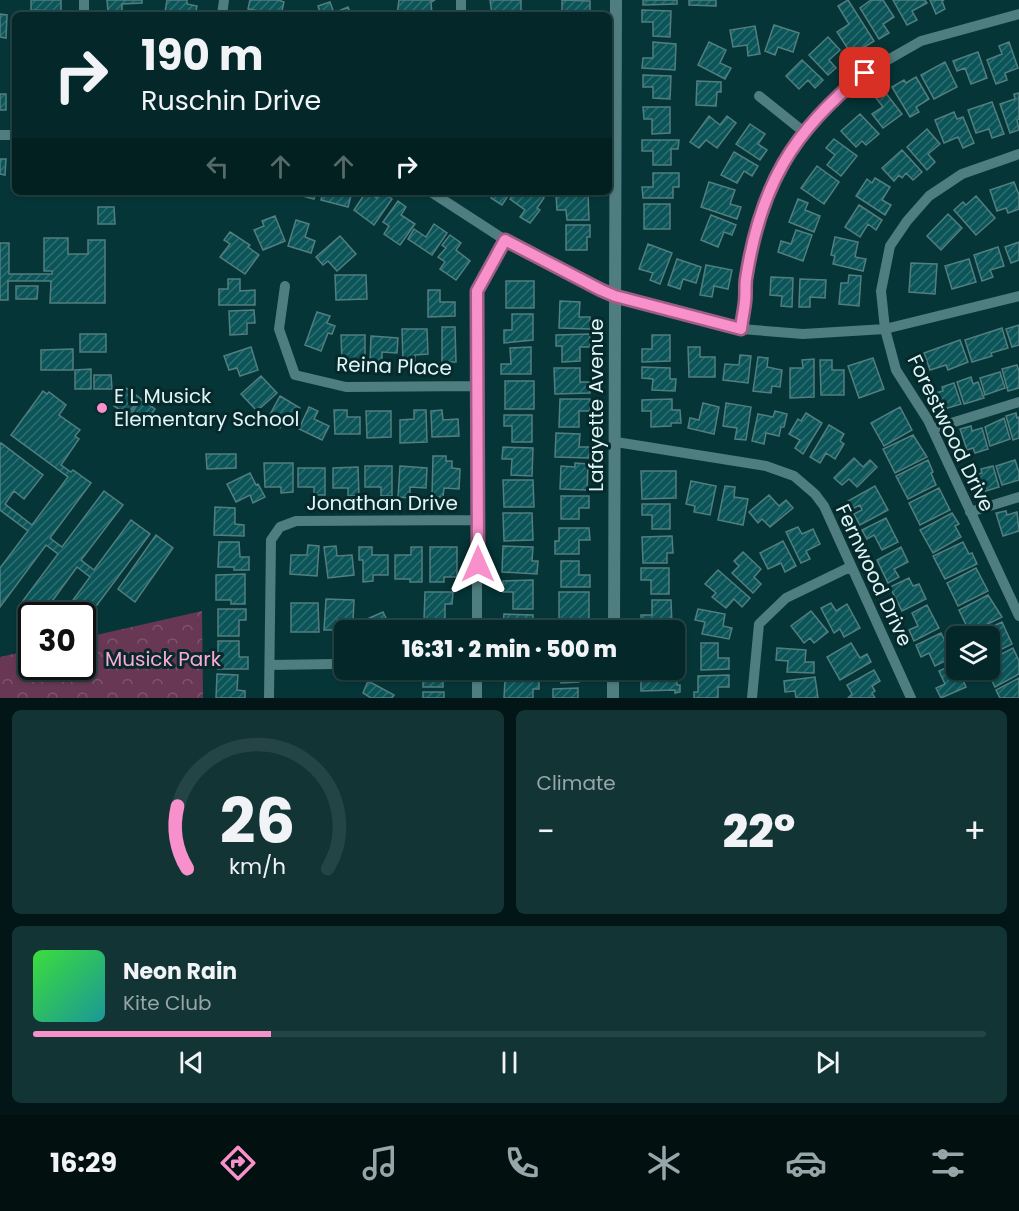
<!DOCTYPE html>
<meta charset="utf-8">
<style>
:root{--surface:#042829;--page:#123435;--text:#f1f3f6;--muted:#97a6a8;--line:#254446;--accent:#f890cc}
body{margin:0;font-family:Poppins,sans-serif;background:var(--page);color:var(--text);height:100vh;display:flex;flex-direction:column;font-size:22px;white-space:nowrap}
*{box-sizing:border-box;margin:0}
p{font-size:20px;color:var(--muted)}
.icon{flex:none;width:33px;height:33px;fill:none;stroke:currentColor;stroke-width:2;stroke-linecap:round;stroke-linejoin:round}
.map{position:relative;height:698px;overflow:hidden}
.side{display:flex;flex-direction:column;gap:12px;padding:12px;background:#021617;flex:1}
.side>*{flex:none}
.top-card{position:absolute;left:12px;top:12px;width:600px;height:183px;border-radius:9px;box-shadow:0 2px 4px #0004,0 0 0 2px var(--line);background:#042829;color:var(--text);overflow:hidden}
.controls{position:absolute;left:946px;top:626px;display:grid;gap:12px}
.controls a{display:grid;place-items:center;width:54px;height:54px;border-radius:9px;background:var(--surface);box-shadow:0 2px 4px #0004,0 0 0 2px var(--line);font-size:30px}
.speed{position:absolute;left:18px;top:602px;display:flex;gap:12px;font-size:30px;font-weight:700;text-align:center}
.speed>*{display:grid;place-content:center;width:78px;height:78px;border-radius:50%;background:var(--surface);box-shadow:0 2px 4px #0004,0 0 0 2px var(--line);line-height:1}
.speed .limit{border:3px solid #111;border-radius:9px;background:#fff;color:#111}
.pin{position:absolute;display:grid;place-items:center;width:51px;height:51px;color:#fff;margin:-26px;border-radius:12px;box-shadow:0 3px 9px #0006}
.me{position:absolute;width:66px;margin:-33px;rotate:0deg;stroke-linejoin:round;filter:drop-shadow(0 0 4px #0008)}
.turn{display:flex;align-items:center;gap:21px;height:126px;padding:0 30px;font-size:27px}
.turn .icon{width:78px;height:78px;stroke-width:2.5}
.turn b{display:block;font-size:42px;line-height:51px}
.lanes{display:flex;align-items:center;height:57px;padding:0 30px;background:#0003;justify-content:center;gap:30px;direction:ltr}
.lanes .off{opacity:.35}
.big{font-size:45px;font-weight:800;line-height:1.1}
.side .widget{flex:1;display:flex;flex-direction:column;justify-content:center;gap:9px;min-width:0;padding:0 21px;border-radius:9px;background:var(--page)}
.side .dial{align-items:center;gap:0}
.dial svg{height:156px;overflow:visible;fill:none;stroke:var(--line);stroke-width:7;stroke-linecap:round;text-anchor:middle}
.dial text{fill:var(--text);stroke:none}
.song{display:flex;align-items:center;gap:18px}
.cover{width:72px;height:72px;border-radius:9px;background:linear-gradient(135deg,hsl(120 70% 55%),hsl(180 70% 35%))}
.played{height:6px;border-radius:3px;background:linear-gradient(90deg,var(--accent) 25%,var(--line) 25%)}
.keys{display:flex;justify-content:space-around;direction:ltr}
.heat{display:flex;justify-content:space-between;align-items:center;font-size:33px;direction:ltr}
.side .tiles{flex:1;display:grid;gap:12px;grid-template-columns:1fr 1fr}
.widget:last-child{grid-column:span 2}
.trip{position:absolute;left:334px;top:620px;width:351px;height:60px;border-radius:9px;background:var(--surface);box-shadow:0 2px 4px #0004,0 0 0 2px var(--line);font-weight:800;line-height:60px;text-align:center}
.tab-bar{display:flex;height:96px;justify-content:space-around;align-items:center;background:#021010;color:var(--muted)}
.tab-bar .icon{width:42px;height:42px}
.tab-bar .on{color:var(--accent)}
.tab-bar b{font-size:27px;color:var(--text)}
.map>svg:first-child{display:block}
.park{fill:url(#park-crowns)}
.building{fill:url(#building-hatch);stroke:#537e80;stroke-width:1.5}
.lines{fill:none;stroke-linecap:round;stroke-linejoin:round}
.minor{stroke:#507d7f;stroke-width:10}
.tertiary{stroke:#507d7f;stroke-width:12}
.route-casing{stroke:#a15e85;stroke-width:15}
.route{stroke:#f890cc;stroke-width:10}
.poi-dot{fill:#f890cc;stroke:#08292b;stroke-width:2}
.labels{text-anchor:middle;stroke-width:6;stroke-linejoin:round;paint-order:stroke}
.street-label{font-size:20px;fill:#dff6f6;stroke:#08292b}
.poi-label{font-size:20px;fill:#dff6f6;stroke:#08292b;text-anchor:start}
.park-label{font-size:20px;fill:#fcaad8;stroke:#08292b}
</style>
<div class="map">
<svg width="1019" height="698" viewBox="0 0 1019 698">
<defs>
<pattern id="park-crowns" width="20" height="18" patternUnits="userSpaceOnUse" patternTransform="scale(1.5)"><rect width="20" height="18" fill="#673753"/><path d="M2 6a3 3 0 1 1 6 0M12 15a3 3 0 1 1 6 0" fill="none" stroke="#7c556c"/></pattern>
<pattern id="building-hatch" width="6" height="6" patternUnits="userSpaceOnUse" patternTransform="scale(1.5)"><rect width="6" height="6" fill="#0b5558"/><path d="M-1 1l2-2M0 6l6-6M5 7l2-2" fill="none" stroke="#2e6e71"/></pattern>
</defs>
<rect width="100%" height="100%" fill="#063537"/>
<path class="park" d="M202 611 203 698H0V657L31 650 32 666H82L83 638Z"/>
<path class="building" d="M31 0H61V11L31 10Z
M107 0H142V3L122 4V11H108Z
M167 0H187V4L197 6 195 15 165 12Z
M250 0H278L284 2 281 15 248 9Z
M399 0H435L431 2 432 15H397Z
M490 0H521V13L492 14Z
M562 0 590 1V12H581L580 15H562Z
M643 0H677V4L643 5Z
M689 0H716V6L689 5Z
M848 0 874 41 852 55 837 32 849 24 838 6Z
M871 0H883L894 17 883 24 889 33 879 39 860 8Z
M893 0H925L927 3 912 11 917 20 907 25Z
M930 0H944L942 1 945 9 936 14Z
M330 2 334 13 348 7 351 15H321L318 6Z
M642 10 671 11 670 37 653 36V22H642Z
M0 14 7 15 6 38 0 37Z
M774 25 799 33 793 52 778 47 775 55 765 51Z
M755 26 760 54 748 56 747 45 733 47 730 30Z
M828 37 840 50 829 60 836 68 828 75 809 55Z
M653 42 676 44 675 70 642 68 643 58H653Z
M709 42 726 50 720 63 731 68 725 79 698 65Z
M1009 42 1018 68 1005 73 1007 80 996 84 987 60 1002 54 999 46Z
M978 52 987 78 971 84 965 68 957 71 953 61Z
M802 60 823 80 815 88 808 80 799 89 786 76Z
M945 62 957 87 934 99 921 75Z
M643 75 671 76 670 99 653 98V87H643Z
M916 77 929 99 916 107 919 112 910 117 892 87 904 80 906 83Z
M697 81 721 82V92H717L716 106 696 105Z
M885 92 902 114 883 128 872 114 883 107 876 98Z
M1019 93V119L1017 120 1019 130 1010 133 1000 104 1015 99 1014 94Z
M0 94H6V110H0Z
M992 102 1004 134 992 138 989 129 976 133 968 110Z
M643 107H670V133L652 134V119H644Z
M954 112 957 119 963 117 974 143 963 148 958 137 944 143 935 120Z
M860 114 879 134 866 145 862 141 856 147 841 131Z
M709 116 720 125 727 116 736 123 717 148 706 140 699 148 690 142Z
M750 124 765 134 758 144 767 150 760 160 736 144Z
M927 129 940 144 928 154 935 162 927 170 907 147Z
M834 139 857 156 841 176 827 165 835 155 826 148Z
M642 140H679L678 149H671V165H653V151H642Z
M902 150 922 172 913 180 906 173 902 178 899 175 894 181 882 168Z
M734 152 758 166 752 176 744 171 737 183 721 175Z
M0 159H6L5 175 0 174Z
M817 166 839 182 824 204 801 188Z
M653 173H679V187H673V198H643L642 187H653Z
M875 178 890 187 882 200 891 205 885 215 856 196 867 179 872 183Z
M709 182 735 190 730 204 741 207 737 219 701 207Z
M1014 182 1019 195V209L1008 213 1006 208 997 211 990 190Z
M287 192H316L314 199Z
M323 192H352L348 207 321 200Z
M366 192 377 198 382 192 392 199 374 225 354 210Z
M495 192H509L510 193 502 205 491 198Z
M515 192H536L544 198 537 208 540 210 530 223 520 217 525 210 510 199Z
M588 193 589 220H567L566 210H557L556 194Z
M976 196 995 218 976 235 954 210 963 202 966 205Z
M798 199 808 203 805 210 820 216 814 232 789 222Z
M398 201 406 207 401 215 415 224 400 245 384 234 389 226 383 222Z
M644 204H670V229H644Z
M859 205 882 220 876 230 868 224 860 237 845 227Z
M98 207H114L115 224H98Z
M948 214 962 228 941 250 927 236Z
M711 215 736 225 732 235 724 232 718 247 701 240Z
M275 216 285 241 263 250 254 230 264 226 262 221Z
M296 220 309 224 305 237 315 241 311 253 288 246Z
M434 224 447 233 432 255 408 239 414 229 426 237Z
M566 225H590V237H587V250H566Z
M796 230 812 235 803 261 778 252 781 241 791 244Z
M230 232 250 245 248 247 259 255 245 274 220 257 230 244 224 240Z
M450 235 461 243 456 250 470 261 456 280 440 269 445 262 438 257 446 248 442 245Z
M340 236 356 254 337 271 328 261 323 265 316 257Z
M835 237 858 242 855 257 866 259 863 271 833 264 835 256 831 255Z
M44 238H68V254H88V240H105V303H50L51 281H8V300H0V243H9V274H52V271H44Z
M1019 242V260L1011 263 1005 247Z
M648 244 672 253 660 284 650 280 653 273 639 269Z
M998 247 1004 266 990 270 993 277 982 281 974 255Z
M677 259 701 267 696 283 683 279 680 289 668 285Z
M969 259 976 282 952 289 945 266Z
M911 263 937 264 935 294 909 292Z
M706 265 732 270 728 289 714 286 712 297 700 295Z
M335 275H366L367 299 336 300Z
M849 275 861 276 859 306 839 304 841 283H848Z
M771 277 793 278 792 307 781 306 782 296 770 295Z
M228 279H240V291L255 290V305H219V289H228Z
M800 279 826 280 825 298 810 297V307H799Z
M506 281H534V308H506Z
M16 286H38L37 299H16Z
M428 290H440V302H455V316L428 317Z
M560 301 580 302 579 317H590V329L559 328Z
M254 310 255 323H247V334L230 335 229 311Z
M317 312 330 316 327 323 335 326 332 334 328 333 321 351 305 345Z
M512 314H533V340L504 343V330H512Z
M1019 325V345L1012 347 1006 329Z
M442 327H455L456 362H442Z
M1002 328 1008 348 991 353 992 356 972 362 965 340Z
M402 329H427L428 354 415 355V362L403 363Z
M80 334H106V352H80Z
M590 334V347H580V361L562 362V346H556V335Z
M341 335H365V362H342Z
M652 335H670V361L642 362V349H652Z
M371 336 398 338 397 353 382 352V362H370Z
M960 340 968 362 948 370 946 365 930 370 924 353Z
M251 347 258 370 240 376 237 368 229 370 224 356Z
M531 347V374H501V364H511L510 348Z
M688 347H700V357H715V377H689Z
M73 349V370H41V350Z
M740 355 751 356 748 383 723 380 725 364 739 365Z
M758 357 768 358 767 367 782 370 780 387 772 386 771 393 753 391Z
M873 358 884 389 859 398 848 366Z
M814 359V397L790 398V368H803L802 360Z
M820 360H832V370H844V395H821Z
M1017 365 1019 371V388L1008 391 1002 369Z
M642 367 670 368V379H676L675 391 652 390 653 379 642 378Z
M554 368H580V382H589L590 393 555 394Z
M91 369V389H75V370Z
M1000 372 1005 388 985 395 980 378Z
M94 375H111L112 389H94Z
M261 376 277 393 257 411 241 394Z
M971 377 973 384 978 382 984 398 964 404 957 382Z
M505 381H534V409H505Z
M954 383 961 404 941 410 935 393 943 391 942 387Z
M126 388 140 398 128 415 114 406Z
M43 391 47 394 49 392 66 405 59 415 80 430 75 436 79 439 61 465 71 472 73 470 91 483 50 538 62 547 104 491 123 505 81 560 94 570 131 520 150 534 82 625V615H62L90 577 77 567 42 615H32L19 606 58 554 46 545 0 607V568L28 531 0 510V445L1 443 43 475 24 499 14 491 5 504 32 525 68 477 11 435Z
M280 396 300 408 293 421 286 417 280 428 267 420Z
M141 399 155 409 143 426 129 417Z
M560 399H590V411H579V427H559Z
M672 399V410H680L681 423H671V426L651 427V411H642V400Z
M703 403 719 407 714 434 688 428 690 418 699 420Z
M726 403 751 407 746 440 735 439 737 428 723 426Z
M309 407 318 411 314 419 329 426 322 440 299 429Z
M900 407 912 430 884 446 871 423Z
M334 410H347V417H360V434H335Z
M414 410H426L427 442 400 443V420L414 419Z
M442 410 443 420 458 419 459 436 432 437 431 411Z
M366 411H391V437L367 438Z
M775 411 787 414 784 427H781L779 436 766 433 764 444 752 441 758 414 773 417Z
M806 413 822 423 803 454 795 448 800 440 789 434 798 419 801 421Z
M1016 413 1017 418 1019 417V438L1013 440 1006 416Z
M504 415H532V442H512V426H504Z
M1004 418 1010 439 990 446 985 427Z
M829 425 844 434 840 441 844 444 835 459 826 453 820 463 810 457Z
M971 426 972 431 982 428 988 449 975 453 973 448 967 450 960 429Z
M556 433 580 434 579 447H590L589 458 555 457Z
M913 435 927 457 895 473 883 449Z
M503 447 533 448 532 476 511 475 512 459H502Z
M206 454H236V468L207 469Z
M433 456H446V461H452V468L460 469 459 489 444 488 443 497H432Z
M854 458 863 467 870 460 877 467 857 487 849 479 842 485 834 478Z
M928 460 933 472 931 473 936 485 908 499 896 476Z
M1015 460 1019 472V480L1002 485 996 466Z
M264 463H293V492L281 493V487H265Z
M575 463 588 464 587 490 560 489 561 466 575 467Z
M365 466H392V496H381V487H365Z
M400 466 427 468 426 488 410 487V498L398 497Z
M993 466 999 487 979 493 974 475 982 473 981 469Z
M358 467 359 496H348V488H333V468Z
M298 468H325V495H314V487H298Z
M641 471H676V498L642 499Z
M250 473 256 485 258 484 265 497 253 503 250 495 236 502 227 484Z
M503 480H533L534 507H504Z
M691 481 716 486 710 515 694 512 695 506 686 504Z
M725 486 735 487 734 497 748 499 743 525 718 520Z
M875 486 888 510 860 525 854 514 862 510 860 505 852 509 848 501Z
M939 488 950 510 920 525 909 503Z
M769 495 779 506 786 500 793 508 770 527 762 519 758 523 749 512Z
M561 496H589V508H579V519H561Z
M642 504H670V529H652V515H642Z
M215 507 235 508V524L244 525V536L214 535Z
M1006 511 1007 515 1017 512 1019 531 1003 536 996 513Z
M503 513H532L533 540 504 541Z
M952 513 959 524 955 526 961 537 933 553 920 530Z
M886 518 898 542 882 550 874 535 867 539 862 530Z
M798 527 802 534 813 529 820 544 806 551 810 559 801 563 786 532Z
M559 528H589L590 540H579V554H555V541H559Z
M156 535 173 548 135 602 118 589Z
M672 536 673 553H667V563H643L642 537Z
M783 541 796 566 785 572 781 563 768 569 760 553Z
M219 542H239L240 557H249V570H234V567H218Z
M963 542 969 554 972 553 977 564 945 579 933 556Z
M308 545 319 546 317 576 290 574 291 555H307Z
M336 546 337 556 352 555 354 575 328 578 324 547Z
M503 546 533 547 532 561H538L537 574 502 572Z
M359 547H372V555H388V575H373V581L363 582V560H359Z
M411 547H422V582H410V579H395V555H411Z
M430 547H457V577H444V582H430Z
M901 547 908 562 894 569 899 577 888 583 877 560Z
M743 552 761 569 754 577 761 584 753 593 732 573 739 566 734 561Z
M561 561H579V575H590V587H561Z
M641 568H669V594H651V580H641Z
M976 568 988 591 958 606 947 583Z
M718 570 750 598 742 607 734 599 726 608 712 597 716 593 705 584Z
M245 574V604H231V600H216V575Z
M909 578 913 586 919 584 926 599 902 611 890 587Z
M533 580V609H513V592H503V581Z
M425 592H453L452 604H445V620H424Z
M559 592H589V619L559 620Z
M988 595 1002 617 970 633 959 610Z
M326 599 354 600 353 621 337 620 336 630H324Z
M652 600H671L672 626 642 627 641 615H652Z
M291 603H318L319 632H291Z
M831 603 836 611 847 604 860 628 844 637 840 629 834 633 821 608Z
M927 605 939 628 914 641 909 630 918 626 912 613Z
M218 609H246V620H239V636H218Z
M698 609 725 614 723 626 732 628 729 639 702 634 705 622 695 620Z
M811 611 828 632 814 643 810 638 804 643 791 626Z
M383 612 392 630H369L365 620Z
M504 614 533 615V624H542V630H511L512 625H503Z
M1002 622 1012 644 990 655V636H972Z
M561 625H579V630H561Z
M424 626H452V630H424Z
M941 633 953 657 935 666 929 653 921 657 916 645Z
M218 641H239V657H248V669H218Z
M701 643H718V658H729V669L701 670Z
M851 643 860 658 867 654 871 662 840 680 827 657Z
M777 648 806 650 805 662H814V673L787 672 788 661 776 660Z
M1013 648 1019 661V674L995 687 986 669H990V660Z
M956 663 966 687 941 698 936 688 945 684 939 671Z
M374 669H399V678L374 677Z
M415 669H453V670H443V687H423V674H415Z
M512 669H532V675H512Z
M561 669H578L579 682 561 683Z
M652 669H670V679H677V685H680V692L675 693V690L641 691V680L652 679Z
M874 670 880 681 872 686 875 691 872 693 875 698H848L852 694 847 685Z
M217 674 238 675 237 690 245 691V698H216Z
M729 675V687H718V698H694V692H698V676Z
M815 677 818 698H796L795 691 785 692 784 681Z
M1019 678V698H1000L996 690Z
M505 680H539V689H533V698H504Z
M368 681 394 695 392 698H371L363 693Z
M578 688V698H553V689Z
M423 692H444V698H423Z"/>
<g class="lines">
<path class="minor" d="M461 0V15
M84 15V0
M222 15 224 0
M759 96 804 132
M0 135H15
M1019 154 962 174 929 196 907 221 890 246 881 291 885 329 896 370 928 420 1019 616
M431 192 505 240 601 290 632 302 741 329 803 334 885 329 1019 296
M285 286 279 329 295 375 346 387 477 386
M741 329 745 303 746 280 756 232 773 180 787 155 821 111 865 73 921 41 1019 14
M932 429 1019 402
M616 442 766 466 794 476 815 494 824 506 911 698
M970 512 1019 497
M477 630V291L505 240
M270 665 335 664
M269 698 271 540 280 527 296 521 478 520
M477 698V669
M752 698 759 624 786 598 850 567"/>
<path class="tertiary" d="M614 630 616 0
M613 698V669"/>
</g>
<g class="lines">
<defs>
<path id="route" d="M478 564 477 291 505 240 601 290 615 296 741 329C742 320 744 311 745 302 746 294 745 286 746 279 760 187 792 131 865 73"/>
</defs>
<use href="#route" class="route-casing"/>
<use href="#route" class="route"/>
</g>
<circle class="poi-dot" cx="102" cy="408" r="6"/>
<g class="labels">
<g class="street-label">
<text transform="translate(394 366) rotate(2)" y="7">Reina Place</text>
<text transform="translate(596 405) rotate(-90)" y="7">Lafayette Avenue</text>
<text transform="translate(951 433) rotate(64)" y="7">Forestwood Drive</text>
<text x="382" y="510">Jonathan Drive</text>
<text transform="translate(874 575) rotate(65)" y="7">Fernwood Drive</text>
</g>
<g class="poi-label">
<text x="114" y="403">E L Musick<tspan x="114" dy="23">Elementary School</tspan></text>
</g>
<g class="park-label">
<text x="163" y="666">Musick Park</text>
</g>
</g>
</svg>
<div class="controls">
<a><svg class="icon" aria-label="layers" viewBox="0 0 24 24"><path d="M12 4l9 5-9 5-9-5zM3 14l9 5 9-5"/></svg></a>
</div>
<div class="speed"><div class="limit">30</div></div>
<div class="pin" style="left:865px;top:73px;background:#d93025"><svg class="icon" aria-label="arrive" viewBox="0 0 24 24"><path d="M6 21V4h12l-3 4 3 4H6"/></svg></div>
<svg class="me" style="left:478px;top:564px" viewBox="-20 -20 40 40"><path d="M0-17L14 15 0 8-14 15z" fill="#f890cc" stroke="#fff" stroke-width="4"/></svg>
<div class="trip">16:31 · 2 min · 500 m</div>
<div class="top-card">
<div class="turn"><svg class="icon" aria-label="right" viewBox="0 0 24 24"><path d="M7 20v-9h11M14 6l5 5-5 5"/></svg><div><b>190 m</b>Ruschin Drive</div></div>
<div class="lanes"><svg class="icon off" aria-label="left" viewBox="0 0 24 24"><path d="M17 20v-9H6M10 6l-5 5 5 5"/></svg><svg class="icon off" aria-label="ahead" viewBox="0 0 24 24"><path d="M12 20V5M6 11l6-6 6 6"/></svg><svg class="icon off" aria-label="ahead" viewBox="0 0 24 24"><path d="M12 20V5M6 11l6-6 6 6"/></svg><svg class="icon" aria-label="right" viewBox="0 0 24 24"><path d="M7 20v-9h11M14 6l5 5-5 5"/></svg></div>
</div>
</div>
<section class="side">
<div class="tiles">
<div class="widget dial"><svg viewBox="0 0 100 80">
<path d="M14 69A42 42 0 1 1 86 69"/>
<path d="M14 69A42 42 0 0 1 9 37" stroke="#f890cc"/>
<text x="50" y="56" font-size="32" font-weight="700">26</text>
<text x="50" y="72" font-size="11">km/h</text>
</svg></div>
<div class="widget"><p>Climate</p>
<div class="heat"><a>−</a><b class="big">22°</b><a>+</a></div>
</div>
<div class="widget">
<div class="song"><i class="cover"></i><div><b>Neon Rain</b><p>Kite Club</p></div></div>
<div class="played"></div>
<div class="keys"><svg class="icon" aria-label="previous" viewBox="0 0 24 24"><path d="M18 5L8 12l10 7zM5 5v14"/></svg><svg class="icon" aria-label="pause" viewBox="0 0 24 24"><path d="M8 5v14M16 5v14"/></svg><svg class="icon" aria-label="next" viewBox="0 0 24 24"><path d="M6 5l10 7-10 7zM19 5v14"/></svg></div>
</div>
</div>
</section>
<nav class="tab-bar">
<b>16:29</b>
<svg class="icon on" aria-label="directions" viewBox="0 0 24 24"><path d="M12 3l9 9-9 9-9-9zM9 14v-3h6M13 9l2 2-2 2"/></svg>
<svg class="icon" aria-label="music" viewBox="0 0 24 24"><path d="M9 18V5l10-2v13"/><circle cx="6" cy="18" r="3"/><circle cx="16" cy="16" r="3"/></svg>
<svg class="icon" aria-label="phone" viewBox="0 0 24 24"><path d="M5 4h4l2 5-3 2q2 4 5 5l2-3 5 2v4C11 20 4 13 5 4z"/></svg>
<svg class="icon" aria-label="climate" viewBox="0 0 24 24"><path d="M12 3v18M4 7l16 10M4 17L20 7"/></svg>
<svg class="icon" aria-label="car" viewBox="0 0 24 24"><path d="M5 17H2v-5l4-1 3-4h7l3 4 3 1v5h-3M9 17h6M6 11h13"/><circle cx="7" cy="17" r="2"/><circle cx="17" cy="17" r="2"/></svg>
<svg class="icon" aria-label="filters" viewBox="0 0 24 24"><path d="M4 7h16M4 17h16"/><circle cx="9" cy="7" r="2"/><circle cx="15" cy="17" r="2"/></svg>
</nav>
